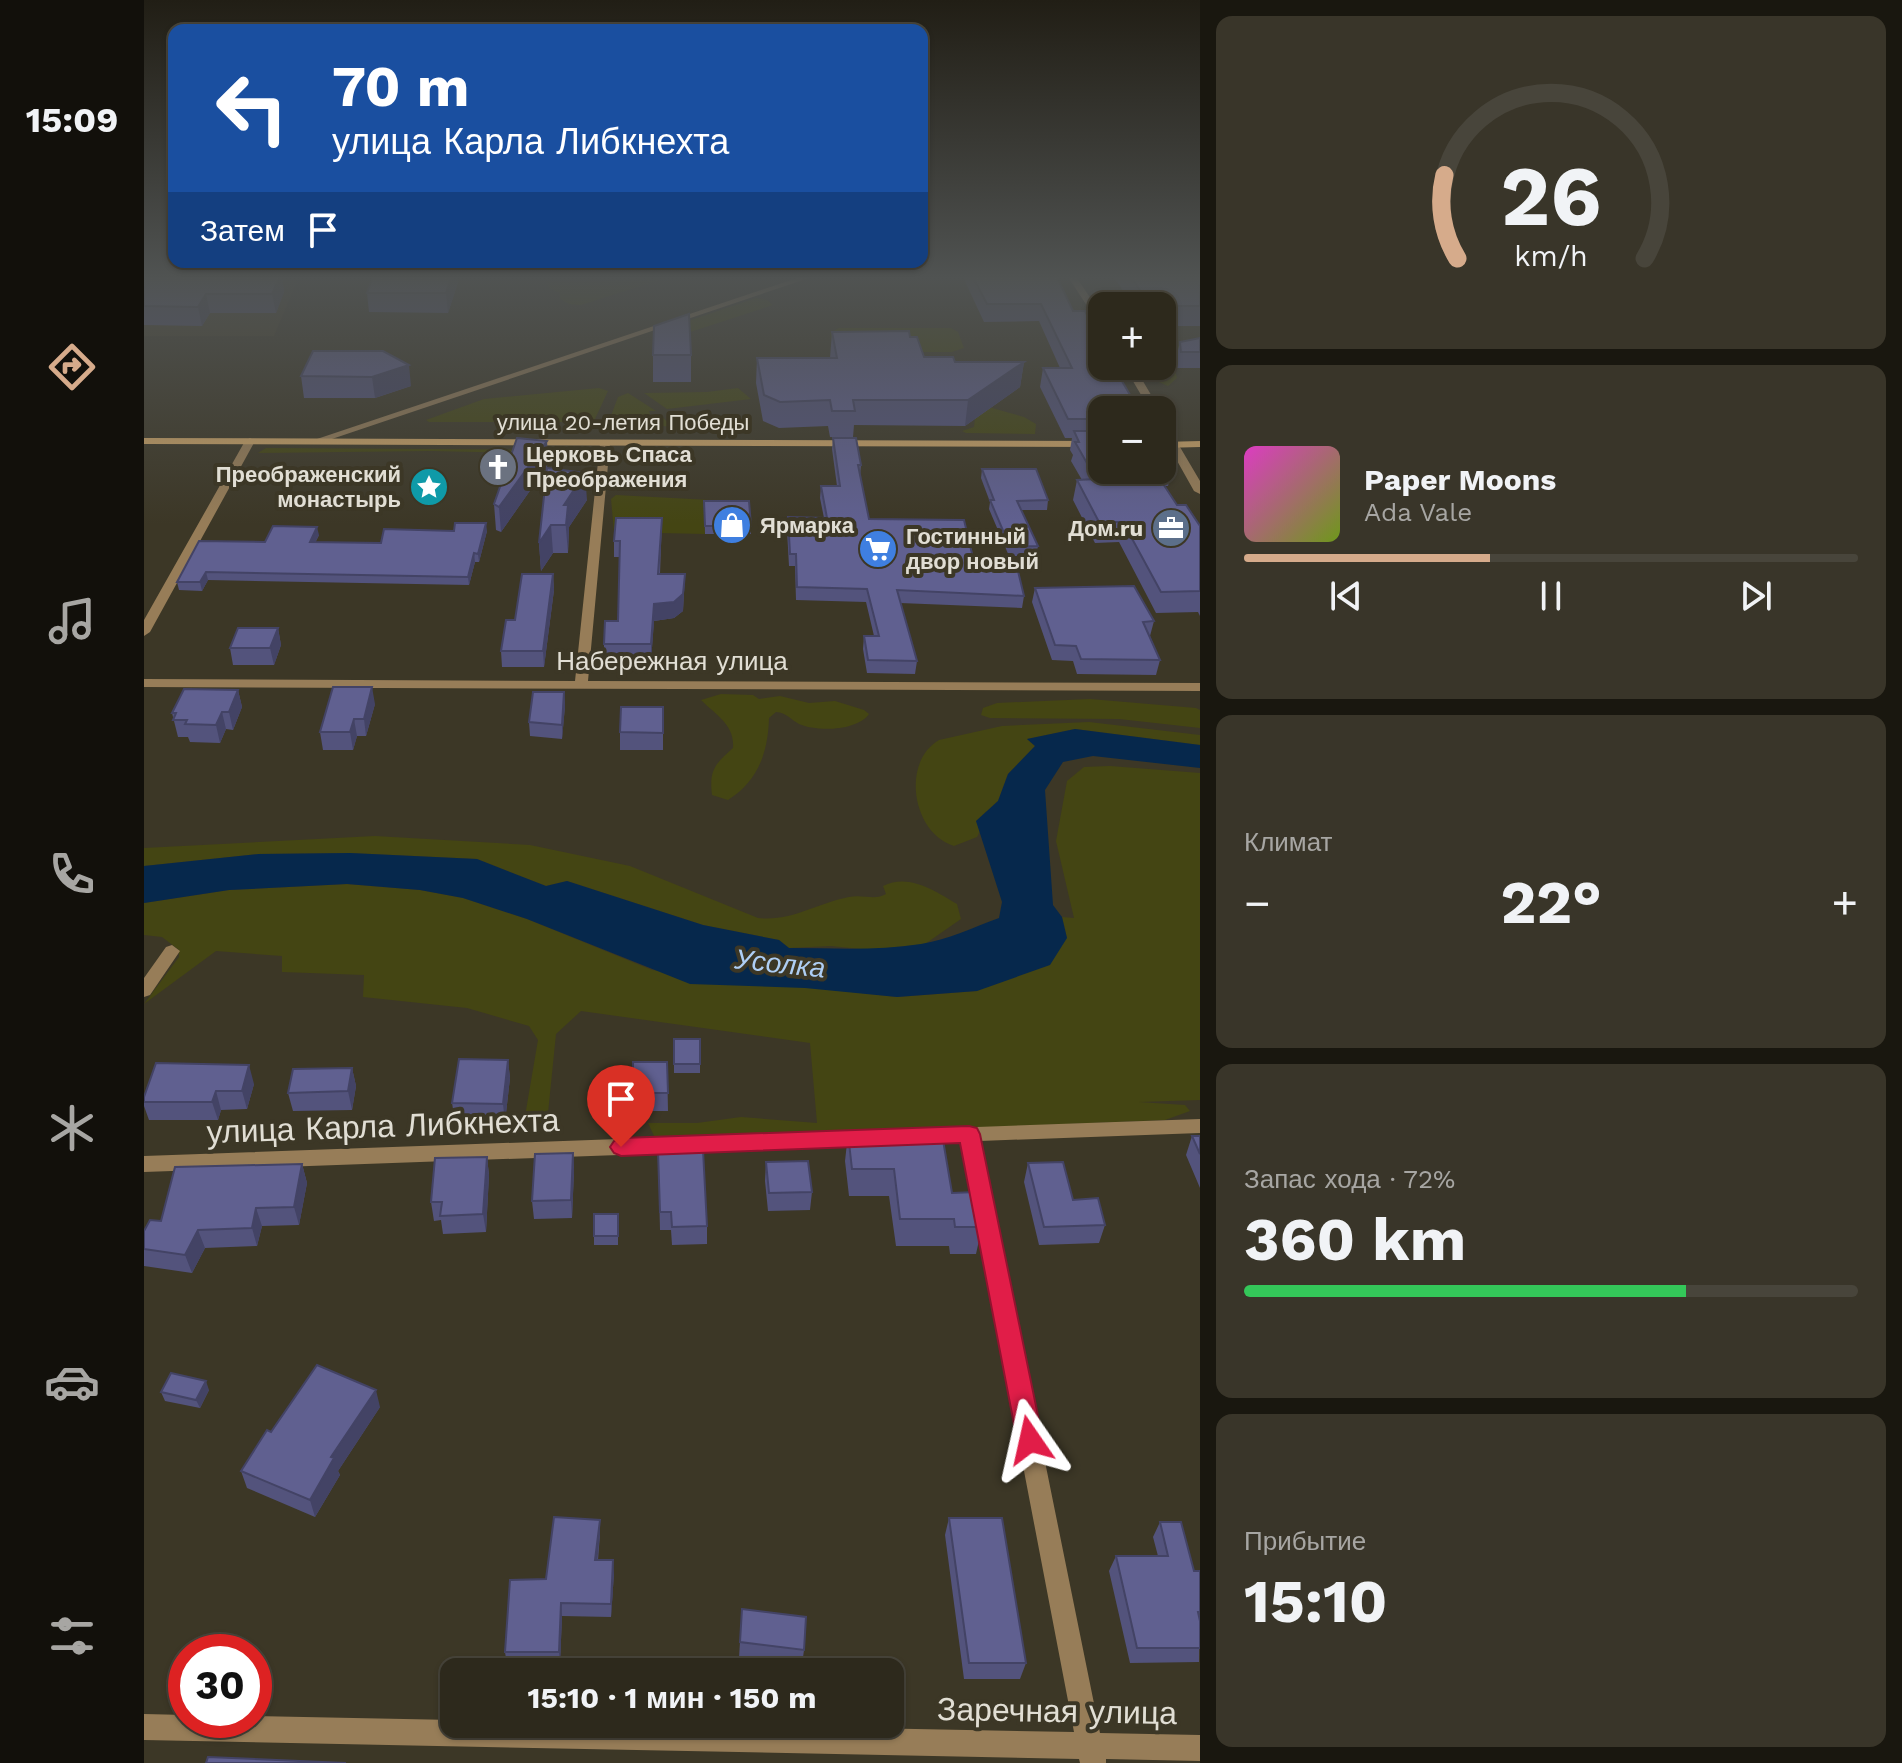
<!DOCTYPE html>
<html lang="ru">
<meta charset="utf-8">
<style>
:root{--surface:#2d291c;--page:#393529;--text:#f1f3f6;--muted:#a7a6a3;--line:#48453b;--accent:#d6ab8b}
body{margin:0;font-family:"Work Sans",sans-serif;background:var(--page);color:var(--text);height:100vh;display:flex;flex-direction:column;font-size:30px;white-space:nowrap}
*{box-sizing:border-box;margin:0}
p{font-size:26px;color:var(--muted)}
.icon{flex:none;width:44px;height:44px;fill:none;stroke:currentColor;stroke-width:2;stroke-linecap:round;stroke-linejoin:round}
.map{position:relative;flex:1;overflow:hidden}
.panel{display:flex;flex-direction:column;gap:16px;padding:16px;background:#19170f;width:702px}
.panel>*{flex:none}
.guide{position:absolute;left:24px;top:24px;width:760px;height:244px;border-radius:16px;box-shadow:0 2px 6px #0004,0 0 0 2px var(--line);background:#1a4fa0;color:#fff;overflow:hidden}
.tools{position:absolute;left:944px;top:292px;display:grid;gap:16px}
.tools a{display:grid;place-items:center;width:88px;height:88px;border-radius:16px;background:var(--surface);box-shadow:0 2px 6px #0004,0 0 0 2px var(--line);font-size:40px}
.speed{position:absolute;left:24px;top:1634px;display:flex;gap:16px;font-size:40px;font-weight:700;text-align:center}
.speed>*{display:grid;place-content:center;width:104px;height:104px;border-radius:50%;background:var(--surface);box-shadow:0 2px 6px #0004,0 0 0 2px var(--line);line-height:1}
.speed .limit{border:12px solid #d22;background:#fff;color:#111}
.pin{position:absolute;display:grid;place-items:center;width:68px;height:68px;color:#fff;margin:-82px -34px;border-radius:50% 50% 50% 0;rotate:-45deg;box-shadow:0 0 8px #0007}
.pin .icon{rotate:45deg}
.me{position:absolute;width:88px;margin:-44px;rotate:349deg;stroke-linejoin:round;filter:drop-shadow(0 0 6px #0008)}
.turn{display:flex;align-items:center;gap:28px;height:168px;padding:0 32px;font-size:36px}
.turn .icon{width:104px;height:104px;stroke-width:2.5}
.turn b{display:block;font-size:56px;line-height:68px}
.then{display:flex;align-items:center;height:76px;padding:0 32px;background:#0003;gap:16px;font-size:30px}
.big{font-size:60px;font-weight:700;line-height:1.1}
.panel .widget{flex:1;display:flex;flex-direction:column;justify-content:center;gap:12px;min-width:0;padding:0 28px;border-radius:16px;background:var(--page)}
.panel .dial{align-items:center;gap:0}
.dial svg{height:208px;overflow:visible;fill:none;stroke:var(--line);stroke-width:7;stroke-linecap:round;text-anchor:middle}
.dial text{fill:var(--text);stroke:none}
.song{display:flex;align-items:center;gap:24px}
.cover{width:96px;height:96px;border-radius:12px;background:linear-gradient(135deg,hsl(310 70% 55%),hsl(80 70% 35%))}
.played{height:8px;border-radius:4px;background:linear-gradient(90deg,var(--accent) 40%,var(--line) 40%)}
.keys{display:flex;justify-content:space-around;direction:ltr}
.heat{display:flex;justify-content:space-between;align-items:center;font-size:44px;direction:ltr}
.charge{height:12px;border-radius:6px;background:linear-gradient(90deg,#34c759 72%,var(--line) 0)}
.trip{position:absolute;left:296px;top:1658px;width:464px;height:80px;border-radius:16px;background:var(--surface);box-shadow:0 2px 6px #0004,0 0 0 2px var(--line);font-weight:700;line-height:80px;text-align:center}
main{display:flex;flex:1;min-height:0}
.tab-bar{display:flex;flex-direction:column;width:144px;justify-content:space-around;align-items:center;background:#12100b;color:var(--muted)}
.tab-bar .icon{width:56px;height:56px}
.tab-bar .active{color:var(--accent)}
.tab-bar b{font-size:36px;color:var(--text)}
.map>svg:first-child{display:block}
.built{fill:#463f28}
.green{fill:#444513}
.water{fill:#06284c}
.lines{fill:none;stroke-linecap:round;stroke-linejoin:round}
.street{fill:#977d58;fill-rule:evenodd}
.secondary{fill:#cda467;fill-rule:evenodd}
.wall{fill:#53537c}
.shaded-wall{fill:#434365}
.building{fill:#606090;stroke:#434365;stroke-width:2}
.route{fill:#e11d48;stroke:#92132f;stroke-width:2}
.labels{text-anchor:middle;stroke-width:8;stroke-linejoin:round;paint-order:stroke}
.far-street-label{font-size:22px;fill:#e1ded4;stroke:#3c3726}
.far-poi-label{font-size:22px;font-weight:bold;fill:#e1ded4;stroke:#3c3726;text-anchor:start}
.street-label{font-size:26px;fill:#e1ded4;stroke:#3c3726}
.water-label{font-size:28px;font-style:italic;fill:#aecef4;stroke:#3c3726}
.near-street-label{font-size:32px;fill:#e1ded4;stroke:#3c3726}
</style>
<main>
<nav class="tab-bar">
<b>15:09</b>
<svg class="icon active" aria-label="directions" viewBox="0 0 24 24"><path d="M12 3l9 9-9 9-9-9zM9 14v-3h6M13 9l2 2-2 2"/></svg>
<svg class="icon" aria-label="music" viewBox="0 0 24 24"><path d="M9 18V5l10-2v13"/><circle cx="6" cy="18" r="3"/><circle cx="16" cy="16" r="3"/></svg>
<svg class="icon" aria-label="phone" viewBox="0 0 24 24"><path d="M5 4h4l2 5-3 2q2 4 5 5l2-3 5 2v4C11 20 4 13 5 4z"/></svg>
<svg class="icon" aria-label="climate" viewBox="0 0 24 24"><path d="M12 3v18M4 7l16 10M4 17L20 7"/></svg>
<svg class="icon" aria-label="car" viewBox="0 0 24 24"><path d="M5 17H2v-5l4-1 3-4h7l3 4 3 1v5h-3M9 17h6M6 11h13"/><circle cx="7" cy="17" r="2"/><circle cx="17" cy="17" r="2"/></svg>
<svg class="icon" aria-label="filters" viewBox="0 0 24 24"><path d="M4 7h16M4 17h16"/><circle cx="9" cy="7" r="2"/><circle cx="15" cy="17" r="2"/></svg>
</nav>
<div class="map">
<svg width="1056" height="1763" viewBox="0 0 1056 1763">
<rect width="100%" height="100%" fill="#3c3726"/>
<path class="built" d="M0 278 154 279 130 336H0Z"/>
<path class="green" d="M496 277H525L437 305 425 304 416 299V293L405 288 403 282H457Z
M612 298 623 300 629 305 534 336 518 330Z
M695 328H807L814 332 820 348 808 352H701L689 348 686 333Z
M1018 342 1041 347 1028 358 1033 378 1024 386 1001 376 996 366H1018Z
M455 388 464 391 451 419 446 422H285L282 420 340 399Z
M594 388 607 399 523 409 500 393 563 392Z
M484 393 512 411H505L507 417 517 416 529 427 465 421 474 397Z
M841 406 880 417 892 424 891 434 822 433 818 431 830 427 831 418 827 409Z
M122 448 423 450 422 454 287 451 114 453Z
M472 495 566 500V508L560 510 561 534 470 532 467 499Z
M577 694 609 695 615 699 636 696 665 703 691 701 720 710 725 714C713 731 673 732 655 724 646 719 643 713 632 712L625 718C624 753 614 781 584 800L568 795C565 770 571 764 589 748 591 725 572 715 557 700Z
M946 699 1052 708 1056 710V728L975 719 846 718 837 715 839 708 853 703Z
M945 722 1056 735V745L931 729 883 739 891 746 864 774 854 801 832 821 836 831 833 837 810 846C768 833 757 762 795 740L858 726Z
M966 766 1056 773V1100L995 1102 1041 1105 1046 1111 1021 1120 524 1140 511 1138 504 1123H553L597 1117 673 1123 666 1043 437 1011 412 1034 403 1123 380 1122 394 1040 385 1026 323 1008 219 997 220 975 138 972V956L72 951 0 1004 35 957V950L18 937 0 935V903L85 890 203 884 276 890 319 898 383 919 508 970 753 997 833 991 923 938 918 917 930 918 912 841 923 781 940 767Z
M231 836 386 845 486 866 614 918C647 922 673 903 705 897 719 894 731 901 742 894L739 886C765 873 791 891 813 904L817 919 781 944 726 950 687 946 645 948 635 940 559 925 423 881 402 886 333 859 206 853 115 854 0 866V848Z"/>
<path class="water" d="M931 729 1056 745V768L949 756 919 762 901 790 909 905 918 917 923 938 906 965 833 991 753 997 661 988 546 984 383 919 319 898 276 890 203 884 85 890 0 903V866L115 854 206 853 333 859 402 886 423 881 559 925 635 940 645 948C689 948 733 951 777 944 803 940 830 927 855 918L858 902 832 821 854 801 864 774 891 746 883 739Z"/>
<g class="lines">
<path class="street" d="M656 277H668L176 443 167 441Z
M924 277H932L958 315V325L955 324Z
M980 366H990L1016 410H1006Z
M1018 422 1023 425 1056 481V494L1050 491 1018 434Z
M106 438 111 441 6 632 0 636V620L101 441Z
M461 440 466 443 444 681 1056 683V691L0 687V679L431 681 456 443Z
M28 945 36 951 6 995 0 997V978L22 947Z
M1056 1119V1133L836 1141 956 1733 1056 1735V1761L962 1759V1763H936L935 1759 0 1740V1714L42 1715V1720H110V1716L310 1720V1724H514L930 1732 817 1142 778 1143 771 1141 768 1136 771 1131 778 1129Z
M723 1130 730 1133 733 1138 730 1143 723 1146 0 1172V1156Z"/>
<path class="secondary" d="M0 438 958 441V447L0 444Z
M1056 441V447L1018 448V442Z"/>
</g>
<path class="wall" d="M0 277H138L140 292 132 313H66L58 326 0 325Z
M819 277H913L958 410V470H1018V448L1029 466 1024 486H1021L1033 505 1056 526V616L1054 612 1012 613 975 542 951 543 929 500 933 480H938L927 461 929 455 926 450 928 438H921L896 387 899 368H916L895 321 840 322Z
M970 277 1056 278V326H1018V306H989Z
M314 282 304 313 225 312 223 293Z
M688 332 766 337 780 357 811 362H880L876 387 821 426 710 425 709 437H686L684 426 635 428 619 421 612 383 613 358H686Z
M1056 338V368H1033L1032 358 1036 342Z
M169 351 267 386 231 398H160L157 376Z
M509 355H547V382H509Z
M689 438 717 465 716 477 725 519 831 566 880 596 878 608 756 603 773 661 771 674 723 673 719 649 720 636H730L722 602 652 600 651 566H645L643 530 644 517 680 518 676 498 677 486H693L688 449Z
M403 441 404 465 357 532 352 530 350 504Z
M403 468 443 500 425 527 424 553H409L397 571 395 543Z
M838 469 904 500 903 510H877L894 546 892 556H865L845 509 846 502 837 478Z
M560 501 607 526V534H561Z
M518 518 516 574H541L539 611 530 618 510 621 507 661H460V644L474 621 476 557H470V541Z
M343 531 335 562H331L325 585 64 580 58 591 35 590 33 582 121 542 175 535 171 543H237Z
M409 574 410 590 400 667H358L357 651Z
M891 588 1010 621 1006 636 1016 660 1012 675 933 674 929 661 908 660 888 602Z
M134 628 137 645 130 665H89L86 648Z
M94 690 98 707 89 730 82 729 76 743 46 742 44 737H34L28 713Z
M420 692 421 706 418 739 386 736 385 722Z
M231 704 222 736H213L209 750H179L176 732Z
M519 707V750H476V732Z
M530 1039H556V1073H530Z
M364 1060 366 1078 361 1122 311 1121 308 1103Z
M489 1062H523L524 1111H490Z
M208 1068 212 1086 208 1110 149 1111 144 1093Z
M110 1084 103 1109 77 1110 74 1120H5L0 1106V1097Z
M704 1134 808 1193 838 1227 832 1254H806L805 1246H752L745 1196H705L701 1161Z
M1048 1136H1056V1188L1042 1155Z
M514 1151 563 1226V1244L528 1245 527 1230H516Z
M429 1153 430 1171 428 1218 390 1219 388 1201Z
M343 1157 345 1175 342 1232 299 1234 297 1220 290 1221 287 1202Z
M622 1162 668 1192 666 1210 624 1211 621 1181Z
M884 1163 961 1225 955 1243 895 1245 880 1182Z
M158 1164 163 1183 155 1225 118 1226 113 1246 61 1248 48 1273 0 1266V1231L17 1221Z
M474 1214V1245H450V1236Z
M65 1390 56 1408 21 1401 17 1392Z
M236 1407 194 1471 196 1475 171 1517 103 1488 97 1471 127 1432Z
M805 1518 882 1663 876 1679H820L801 1535Z
M456 1520V1534L454 1560 470 1573 467 1617 418 1616 416 1664 363 1665 361 1652 402 1579Z
M1016 1522 1050 1571H1056L1055 1662 986 1663 965 1571 972 1556H1014L1009 1537Z
M598 1609 660 1650 658 1665 595 1658Z"/>
<path class="shaded-wall" d="M136 277H138L140 292 132 313 128 294Z
M307 277H313L314 282 304 313 302 293Z
M62 294 66 313 58 326 54 307Z
M880 362 876 387 821 426 824 400Z
M265 365 267 386 231 398 228 377Z
M403 441 404 465 357 532 355 507Z
M441 473 443 500 425 527 424 553 420 505Z
M342 523 343 531 335 562 334 554Z
M407 525 409 553 397 571 395 543Z
M173 527 175 535 167 551 166 542Z
M330 553 331 562 325 585 324 577Z
M62 572 64 580 58 591 56 582Z
M409 574 410 590 400 667 399 651Z
M541 574 539 611 530 618 510 621 507 661V644L510 604Z
M134 628 137 645 130 665 126 648Z
M228 687 231 704 222 736 220 719Z
M94 690 98 707 89 730 85 712Z
M420 692 421 706 418 739V725Z
M78 712 82 729 76 743 72 725Z
M210 719 213 736 209 750 206 732Z
M364 1060 366 1078 361 1122 359 1104Z
M105 1065 110 1084 103 1109 98 1091Z
M208 1068 212 1086 208 1110 204 1091Z
M72 1091 77 1110 74 1120 68 1102Z
M429 1153 430 1171 428 1218 427 1200Z
M343 1157 345 1175 342 1232 339 1214Z
M158 1164 163 1183 155 1225 150 1207Z
M112 1208 118 1226 113 1246 108 1228Z
M54 1230 61 1248 48 1273 41 1255Z
M62 1381 65 1390 56 1408 52 1400Z
M232 1390 236 1407 194 1471 196 1475 171 1517 166 1500 187 1457Z
M456 1520V1534L452 1573 451 1560Z
M469 1560 470 1573 467 1617V1604Z
M417 1603 418 1616 416 1664 415 1652Z"/>
<path class="building" d="M0 277H136L128 294H62L54 307 0 306Z
M229 277H307L302 293H223Z
M829 277H913L929 311H941L958 344V366H969L995 410H958V419H924L899 368H928L897 304H843Z
M987 277 1056 278V306H1007Z
M545 314 547 355H509L510 326Z
M765 331 766 337H773L780 357H809L811 362H880L824 400H709L711 411H688L686 400 636 402 620 395 613 358H693L688 332Z
M1056 338V352H1037L1036 342Z
M169 351H239L265 365 228 377 157 376Z
M930 431H958V470H1010L1033 505H1042L1056 526V591L1017 592 979 522H955L933 480 952 479 931 442H935Z
M373 438 403 441 355 507 350 504Z
M689 438H712L717 465H714L725 519 820 520 831 566 873 567 880 596 753 590 773 661 724 660 720 636H735L723 589 653 587 652 554H646L644 517 683 518 677 486H696Z
M1018 448 1029 466H1018Z
M403 468 441 473 420 505H424L422 525H407L395 543Z
M838 469H892L904 500 873 501 894 546 866 547 846 500H850Z
M560 501H605L607 526H561Z
M472 518H518L514 574H541L539 594 530 602 510 604 507 644H460L461 621H474L476 541H470Z
M311 523H342L334 554 330 553 324 577 62 572 56 582H33L55 541 121 542 129 526 173 527 166 542 237 543 240 529 310 531Z
M378 574H409L399 651H357L362 620H371Z
M990 586 1010 621 999 622 1016 660 937 659 932 646 911 645 891 588Z
M94 628H134L126 648H86Z
M189 687H228L220 719H210L206 732H176Z
M40 689 94 690 85 712H78L72 725 41 724 43 720H29L32 713H28Z
M389 692H420L418 725 385 722Z
M477 707H519V733L476 732Z
M530 1039H556V1064H530Z
M315 1059 364 1060 359 1104 308 1103Z
M489 1062H523L524 1093H489Z
M12 1063 105 1065 98 1091H72L68 1102H0V1097Z
M208 1068 204 1091 144 1093 149 1069Z
M704 1134H798L808 1193 832 1192 838 1227H811L810 1219H756L750 1169H708Z
M1048 1136H1056V1154Z
M559 1150 563 1226 528 1227 527 1212H516L514 1151Z
M429 1153 427 1200 388 1201 391 1154Z
M343 1157 339 1214 296 1216 298 1202H287L291 1158Z
M664 1161 668 1192 625 1193 622 1162Z
M919 1162 929 1200 954 1198 961 1225 900 1227 884 1163Z
M158 1164 150 1207 112 1208 108 1228 54 1230 41 1255 0 1249V1231L6 1220 17 1221 31 1167Z
M450 1214H474V1236H450Z
M173 1365 232 1390 187 1457 190 1458 166 1500 97 1471 123 1430 127 1432Z
M27 1373 62 1381 52 1400 17 1392Z
M410 1517 456 1520 451 1560H469L467 1604 417 1603 415 1652H361L366 1580 402 1579Z
M805 1518H858L882 1663H825Z
M1016 1522H1037L1050 1571H1056V1612H1054L1056 1621V1648H993L972 1556H1024Z
M598 1609 662 1617 660 1650 596 1642Z
M64 1757 202 1763H62Z"/>
<linearGradient id="sky" x2="0" y2="1"><stop stop-color="#211e15"/><stop offset="0.53" stop-color="#505352"/><stop offset="1" stop-color="#505352" stop-opacity="0"/></linearGradient>
<rect width="1056" height="524" fill="url(#sky)"/>
<path class="route" d="M825 1126 833 1128 836 1134 899 1440 895 1448 886 1452 877 1448 873 1440 816 1143 477 1156 470 1153 466 1147 470 1141 477 1138Z"/>
<defs>
<symbol id="church-disc" viewBox="-11 -11 22 22"><circle r="9.5" fill="#6b7280" stroke="#3c3726"/><path d="M-1.2-6h2.4v3.5h3.3v2.4h-3.3V6h-2.4V-.1h-3.3v-2.4h3.3Z" fill="#fff"/></symbol>
<symbol id="sight-disc" viewBox="-11 -11 22 22"><circle r="9.5" fill="#0f9aa8" stroke="#3c3726"/><path d="M0-6L1.8-2.2L6-1.7L2.9 1.2L3.7 5.4L0 3.3L-3.7 5.4L-2.9 1.2L-6-1.7L-1.8-2.2Z" fill="#fff"/></symbol>
<symbol id="shop-disc" viewBox="-11 -11 22 22"><circle r="9.5" fill="#3f7fe0" stroke="#3c3726"/><path d="M-5-2.5h2.3a2.7 3.5 0 0 1 5.4 0H5L5.5 6h-11ZM-1.5-2.5h3a1.5 2.3 0 0 0-3 0Z" fill="#fff"/></symbol>
<symbol id="office-disc" viewBox="-11 -11 22 22"><circle r="9.5" fill="#5c6f8a" stroke="#3c3726"/><path d="M-6-3h4V-5.5h4V-3h4V5H-6ZM-1-4.5V-3h2v-1.5ZM-6 0V1H6V0Z" fill="#fff"/></symbol>
<symbol id="supermarket-disc" viewBox="-11 -11 22 22"><circle r="9.5" fill="#3f7fe0" stroke="#3c3726"/><path d="M-6-5.5h2.5l.6 2H6L4.5 2H-2.5L-4.4-4H-6ZM-1.5 3.2a1.3 1.3 0 1 0 .1 0ZM3 3.2a1.3 1.3 0 1 0 .1 0Z" fill="#fff"/></symbol>
</defs>
<g fill-rule="evenodd">
<use href="#church-disc" x="332" y="445" width="44" height="44"/>
<use href="#sight-disc" x="263" y="465" width="44" height="44"/>
<use href="#shop-disc" x="566" y="503" width="44" height="44"/>
<use href="#office-disc" x="1005" y="506" width="44" height="44"/>
<use href="#supermarket-disc" x="712" y="527" width="44" height="44"/>
</g>
<g class="labels">
<g class="far-street-label">
<text x="479" y="430">улица 20-летия Победы</text>
</g>
<g class="far-poi-label">
<text x="382" y="462">Церковь Спаса<tspan x="382" dy="25">Преображения</tspan></text>
<text x="257" y="482" text-anchor="end">Преображенский<tspan x="257" dy="25">монастырь</tspan></text>
<text x="616" y="533">Ярмарка</text>
<text x="999" y="536" text-anchor="end">Дом.ru</text>
<text x="762" y="544">Гостинный<tspan x="762" dy="25">двор новый</tspan></text>
</g>
<g class="street-label">
<text x="528" y="670">Набережная улица</text>
</g>
<g class="water-label">
<text transform="translate(636 963) rotate(6)" y="10">Усолка</text>
</g>
<g class="near-street-label">
<text transform="translate(239 1126) rotate(-2)" y="11">улица Карла Либкнехта</text>
<text transform="translate(913 1711) rotate(1)" y="11">Заречная улица</text>
</g>
</g>
</svg>
<div class="tools">
<a>+</a>
<a>−</a>
</div>
<div class="speed"><div class="limit">30</div></div>
<div class="pin" style="left:477px;top:1147px;background:#d93025"><svg class="icon" aria-label="arrive" viewBox="0 0 24 24"><path d="M6 21V4h12l-3 4 3 4H6"/></svg></div>
<svg class="me" style="left:886px;top:1440px" viewBox="-20 -20 40 40"><path d="M0-17L14 15 0 8-14 15z" fill="#e11d48" stroke="#fff" stroke-width="4"/></svg>
<div class="trip">15:10 · 1 мин · 150 m</div>
<div class="guide">
<div class="turn"><svg class="icon" aria-label="left" viewBox="0 0 24 24"><path d="M17 20v-9H6M10 6l-5 5 5 5"/></svg><div><b>70 m</b>улица Карла Либкнехта</div></div>
<div class="then">Затем<svg class="icon" aria-label="arrive" viewBox="0 0 24 24"><path d="M6 21V4h12l-3 4 3 4H6"/></svg></div>
</div>
</div>
<section class="panel">
<div class="widget dial"><svg viewBox="0 0 100 80">
<path d="M14 69A42 42 0 1 1 86 69"/>
<path d="M14 69A42 42 0 0 1 9 37" stroke="#d6ab8b"/>
<text x="50" y="56" font-size="32" font-weight="700">26</text>
<text x="50" y="72" font-size="11">km/h</text>
</svg></div>
<div class="widget">
<div class="song"><i class="cover"></i><div><b>Paper Moons</b><p>Ada Vale</p></div></div>
<div class="played"></div>
<div class="keys"><svg class="icon" aria-label="previous" viewBox="0 0 24 24"><path d="M18 5L8 12l10 7zM5 5v14"/></svg><svg class="icon" aria-label="pause" viewBox="0 0 24 24"><path d="M8 5v14M16 5v14"/></svg><svg class="icon" aria-label="next" viewBox="0 0 24 24"><path d="M6 5l10 7-10 7zM19 5v14"/></svg></div>
</div>
<div class="widget"><p>Климат</p>
<div class="heat"><a>−</a><b class="big">22°</b><a>+</a></div>
</div>
<div class="widget"><p>Запас хода · 72%</p><b class="big">360 km</b><div class="charge"></div></div>
<div class="widget"><p>Прибытие</p><b class="big">15:10</b></div>
</section>
</main>
